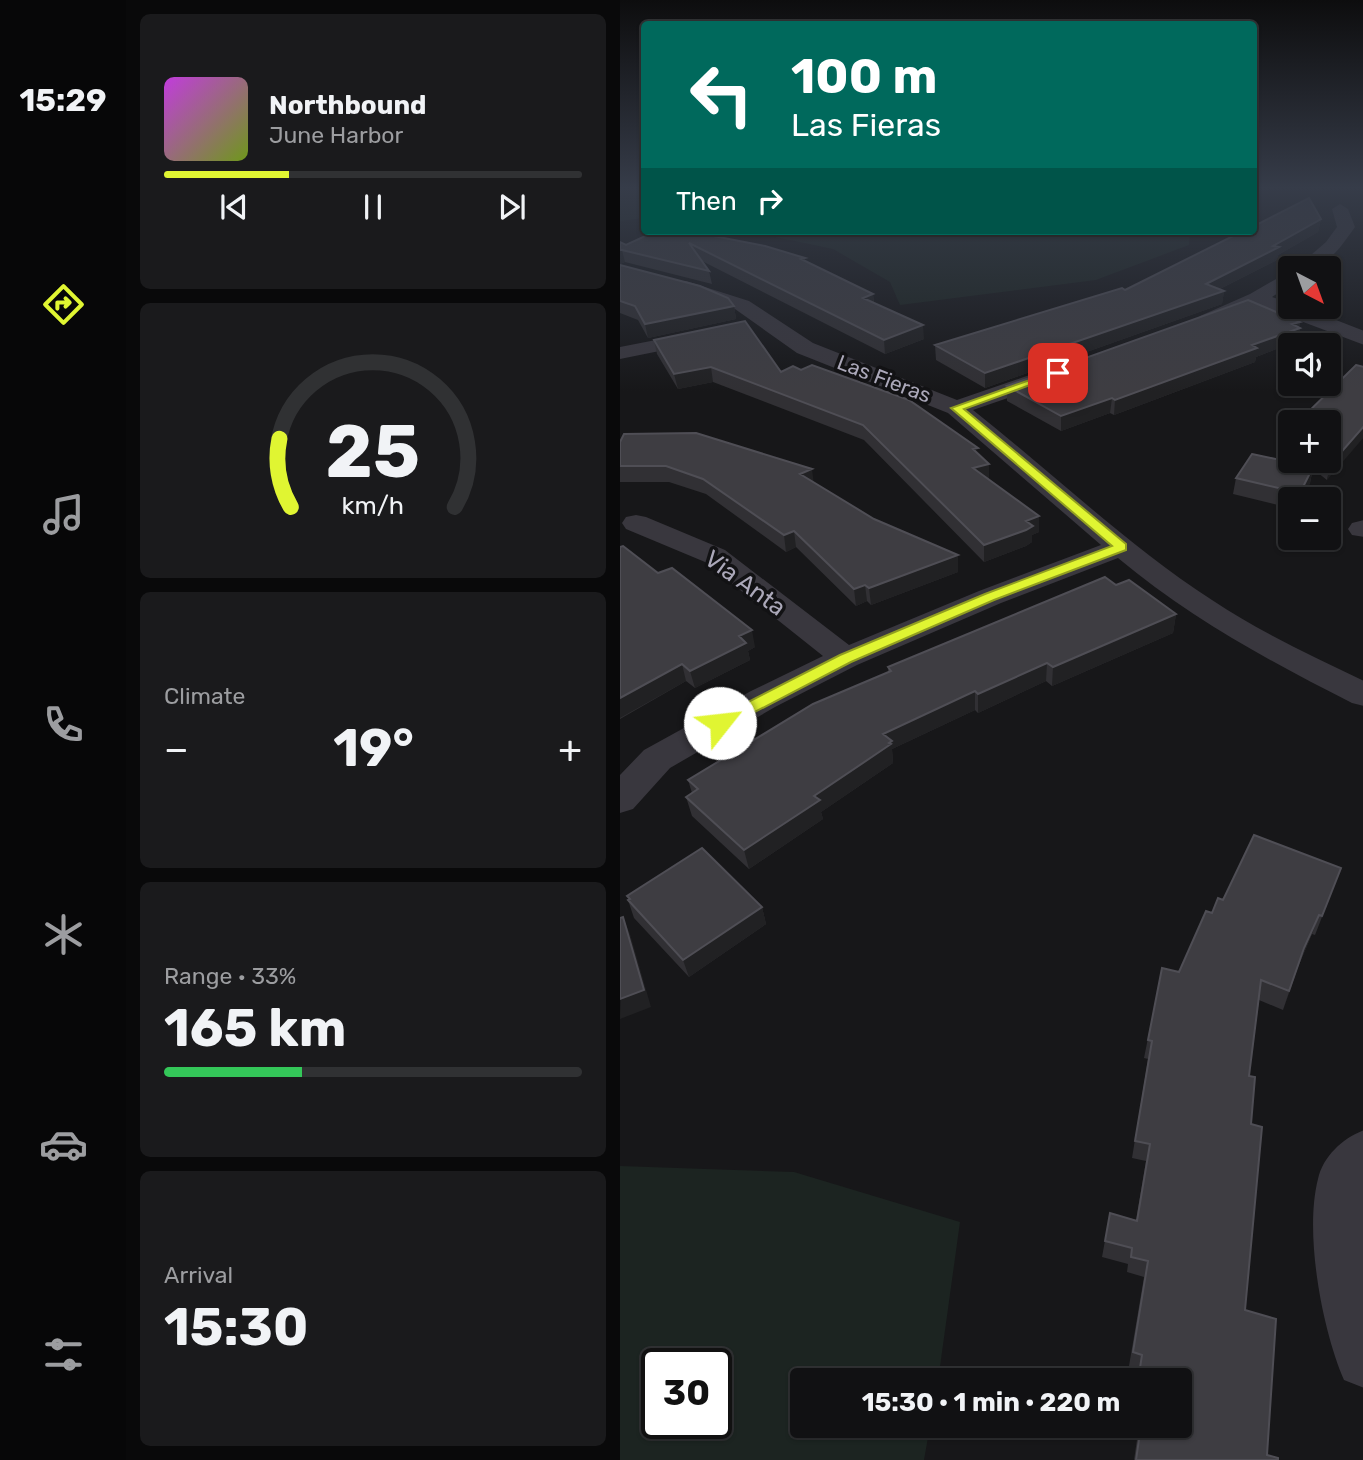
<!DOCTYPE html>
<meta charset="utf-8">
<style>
:root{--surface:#111113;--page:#1a1a1c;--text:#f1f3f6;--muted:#9c9da0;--line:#303133;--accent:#e0f532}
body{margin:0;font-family:Rubik,sans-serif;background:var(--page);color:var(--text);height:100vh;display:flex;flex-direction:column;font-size:26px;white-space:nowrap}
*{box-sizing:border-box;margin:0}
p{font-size:23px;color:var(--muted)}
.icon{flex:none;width:38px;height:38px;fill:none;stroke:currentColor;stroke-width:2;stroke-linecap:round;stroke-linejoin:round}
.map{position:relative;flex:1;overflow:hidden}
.sheet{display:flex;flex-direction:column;gap:14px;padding:14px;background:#09090a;width:494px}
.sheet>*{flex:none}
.hud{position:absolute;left:21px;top:21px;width:616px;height:214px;border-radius:7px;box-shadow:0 2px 5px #0004,0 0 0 2px var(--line);background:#00695c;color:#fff;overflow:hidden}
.needle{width:46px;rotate:139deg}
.fabs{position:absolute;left:658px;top:256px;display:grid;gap:14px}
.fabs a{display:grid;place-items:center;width:63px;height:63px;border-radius:7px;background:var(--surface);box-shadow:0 2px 5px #0004,0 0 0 2px var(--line);font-size:35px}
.speed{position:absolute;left:21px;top:1348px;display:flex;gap:14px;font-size:35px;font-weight:700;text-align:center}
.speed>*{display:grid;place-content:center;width:91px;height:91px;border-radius:50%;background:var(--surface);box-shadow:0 2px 5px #0004,0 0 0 2px var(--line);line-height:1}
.speed .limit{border:4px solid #111;border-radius:10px;background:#fff;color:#111}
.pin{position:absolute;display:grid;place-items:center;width:60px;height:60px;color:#fff;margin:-30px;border-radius:14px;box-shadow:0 4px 10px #0006}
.me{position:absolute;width:77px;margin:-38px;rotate:61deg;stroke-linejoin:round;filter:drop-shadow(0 0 5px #0008)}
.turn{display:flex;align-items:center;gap:24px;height:147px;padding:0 35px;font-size:32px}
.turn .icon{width:91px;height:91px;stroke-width:2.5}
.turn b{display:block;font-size:49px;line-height:60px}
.then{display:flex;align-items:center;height:66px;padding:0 35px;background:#0003;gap:14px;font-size:26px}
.big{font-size:52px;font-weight:700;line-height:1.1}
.sheet .card{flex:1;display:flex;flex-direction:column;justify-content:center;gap:10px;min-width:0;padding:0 24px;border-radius:10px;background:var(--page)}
.sheet .dial{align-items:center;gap:0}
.dial svg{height:182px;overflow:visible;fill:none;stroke:var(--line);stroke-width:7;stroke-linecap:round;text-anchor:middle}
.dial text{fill:var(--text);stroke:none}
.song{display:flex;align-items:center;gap:21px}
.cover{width:84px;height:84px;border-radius:10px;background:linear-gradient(135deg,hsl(290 70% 55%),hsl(80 70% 35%))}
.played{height:7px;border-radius:4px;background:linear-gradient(90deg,var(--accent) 30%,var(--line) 30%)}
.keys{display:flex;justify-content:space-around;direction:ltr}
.heat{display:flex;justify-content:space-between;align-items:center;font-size:38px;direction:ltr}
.charge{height:10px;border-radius:5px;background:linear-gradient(90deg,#34c759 33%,var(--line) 0)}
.trip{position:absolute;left:170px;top:1368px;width:402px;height:70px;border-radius:7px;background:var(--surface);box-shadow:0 2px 5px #0004,0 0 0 2px var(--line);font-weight:700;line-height:70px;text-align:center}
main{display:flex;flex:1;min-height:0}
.tabs{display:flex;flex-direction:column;width:126px;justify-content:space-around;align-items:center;background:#070708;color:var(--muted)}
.tabs .icon{width:49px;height:49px}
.tabs .active{color:var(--accent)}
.tabs b{font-size:32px;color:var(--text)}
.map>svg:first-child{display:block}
.green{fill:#1c2421;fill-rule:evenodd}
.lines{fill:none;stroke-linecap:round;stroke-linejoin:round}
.minor{fill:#39373e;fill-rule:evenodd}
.wall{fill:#313034}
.shaded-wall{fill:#212123}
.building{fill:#3e3d42;stroke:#4f4e55;stroke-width:2}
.route{fill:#e0f532;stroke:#929f20;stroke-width:2}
.labels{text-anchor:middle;stroke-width:7;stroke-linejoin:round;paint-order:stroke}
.far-street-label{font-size:21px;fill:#aba8b9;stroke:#121214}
.street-label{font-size:24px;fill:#aba8b9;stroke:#121214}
</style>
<main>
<nav class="tabs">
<b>15:29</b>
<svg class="icon active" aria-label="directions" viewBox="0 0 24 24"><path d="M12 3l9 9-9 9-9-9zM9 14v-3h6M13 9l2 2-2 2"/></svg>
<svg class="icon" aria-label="music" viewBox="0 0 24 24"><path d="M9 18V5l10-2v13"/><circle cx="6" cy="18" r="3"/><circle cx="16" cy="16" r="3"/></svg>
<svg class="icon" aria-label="phone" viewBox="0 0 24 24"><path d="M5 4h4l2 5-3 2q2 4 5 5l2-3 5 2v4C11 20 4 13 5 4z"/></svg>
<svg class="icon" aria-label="climate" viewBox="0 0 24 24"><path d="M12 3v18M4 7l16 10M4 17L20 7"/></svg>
<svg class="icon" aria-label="car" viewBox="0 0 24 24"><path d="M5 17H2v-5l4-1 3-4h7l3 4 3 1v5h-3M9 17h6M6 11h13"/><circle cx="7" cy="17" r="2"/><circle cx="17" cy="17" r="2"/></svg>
<svg class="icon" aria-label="filters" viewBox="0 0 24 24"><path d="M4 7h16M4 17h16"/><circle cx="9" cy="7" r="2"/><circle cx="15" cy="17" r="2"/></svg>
</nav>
<section class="sheet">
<div class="card">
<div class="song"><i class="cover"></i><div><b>Northbound</b><p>June Harbor</p></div></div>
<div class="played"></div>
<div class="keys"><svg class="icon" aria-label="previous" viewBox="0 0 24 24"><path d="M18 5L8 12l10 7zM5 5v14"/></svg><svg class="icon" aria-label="pause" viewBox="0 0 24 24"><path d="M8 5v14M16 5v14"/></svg><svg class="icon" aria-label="next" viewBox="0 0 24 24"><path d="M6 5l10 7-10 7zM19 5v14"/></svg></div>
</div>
<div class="card dial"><svg viewBox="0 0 100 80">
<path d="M14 69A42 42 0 1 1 86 69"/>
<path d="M14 69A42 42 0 0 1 9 39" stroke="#e0f532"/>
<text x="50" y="56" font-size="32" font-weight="700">25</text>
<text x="50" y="72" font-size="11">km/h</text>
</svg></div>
<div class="card"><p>Climate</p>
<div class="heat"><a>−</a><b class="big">19°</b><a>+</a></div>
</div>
<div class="card"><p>Range · 33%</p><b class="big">165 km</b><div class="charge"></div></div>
<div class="card"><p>Arrival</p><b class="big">15:30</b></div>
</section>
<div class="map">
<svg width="744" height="1460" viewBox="0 0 744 1460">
<rect width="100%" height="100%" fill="#171719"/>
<path class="green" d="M0 187H24V218L0 221Z
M127 231H570L569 245 476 280 280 305 270 282 213 249Z
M0 1166 174 1172 340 1222 318 1381H182V1426H310L304 1460H0ZM37 1363H96V1423H37Z"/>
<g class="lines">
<path class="minor" d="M720 204 728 209 735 227C717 252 708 268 676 268L706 242 717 227 712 209Z
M670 271V285L652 297 670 303V306H680L744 331V345L638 305 587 326 580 324 577 320 580 316 630 294Z
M66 281 129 301 193 343 337 400 424 370H440L443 375 440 380 353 410C433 473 507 545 592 600 640 632 692 656 744 681V706L732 703C649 661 570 618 498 558L381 603 237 665 155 707 50 768 13 809 0 813V775L24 750 131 691 203 656 85 562 6 529 2 523 6 517 16 515 26 517 105 550 229 645 359 591 481 545 328 413 177 353 115 309 59 291 56 287Z
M82 331 89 333 93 337 89 341 0 359V347Z
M744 520V537L732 535 728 529 732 523Z
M744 1130V1388L724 1380C702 1329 684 1233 698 1179 703 1156 723 1138 744 1130Z"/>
</g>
<path class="wall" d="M701 219 698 232 658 255 657 260 600 289 604 291 602 304 365 388 316 360 315 345 505 290Z
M36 231 185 258V261L253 294 254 303 304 339 265 354 82 261 89 271 92 284 5 262 0 264V242L6 245Z
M0 265 114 306 116 319 28 338 18 320 0 313Z
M680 322 679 327 680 328 677 341 636 357 635 362 494 415 490 413 441 431 387 401V386Z
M34 340 161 372 358 454 369 464V479L419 532 412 535V542L406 546 364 562 244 440 93 382 58 389 37 354Z
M736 365 707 480 693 469 690 483 682 499H670V508L613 494 616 478 691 467 683 460H709Z
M670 429V450L666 446 669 430Z
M0 442 194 482 338 572 251 605 247 601 236 606 176 547 166 552 86 494 49 482H0Z
M0 547 38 573 135 647 128 651 130 660 75 688 66 681 0 719Z
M496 585 556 614 553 633 432 686 426 681 358 713 355 710 272 749 273 763 201 812 203 819 129 869 72 816 66 797 72 793 68 780 268 672V667Z
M721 868 695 935 692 934 678 967 663 1010 639 1000 629 1076 631 1124 625 1310 647 1455 658 1460H514L519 1426H560V1381H516L517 1369 509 1366 524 1277 507 1272 508 1264 482 1257 490 1213 516 1220 526 1161 512 1158 528 1059 524 1058 542 968 559 972 592 913 603 900Z
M7 896 142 907 146 924 69 977 14 918 8 900H9Z"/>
<path class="shaded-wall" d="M701 219 698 232 658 255 657 260 584 297 586 284Z
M0 250H2L5 262 0 264Z
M604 291 602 304 365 388V373Z
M253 294 254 307 243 298Z
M114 306 116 319 28 338 25 324Z
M680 322 678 328H680L677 341 636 357 635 362 494 415 495 400 632 345 672 324Z
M303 325 304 339 265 354 264 340Z
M91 367 93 382 58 389 54 374Z
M492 398 490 413 441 431V416Z
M744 426V437L707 480 710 465Z
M369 464V479L353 468Z
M693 467 690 483 682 499H678L680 493Z
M192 469 194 485 180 474Z
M419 516V532L412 535V542L406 546 364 562V545L406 521Z
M174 531 176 547 166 552 164 535Z
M338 555V572L251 605 249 588Z
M245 585 247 601 236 606 234 589Z
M556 614 553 633 432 686 433 667Z
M132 630 135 647 128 651 130 660 75 688 70 671 119 636Z
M427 663 426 681 358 713V694Z
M62 664 66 681 0 718V698Z
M355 691V710L272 749 273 763 201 812 203 819 129 869 124 850 194 796 263 734Z
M142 907 146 924 69 977 63 960Z
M699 915 692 934 678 967 663 1010 684 948Z
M3 917 10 934 31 1007 0 1019Z"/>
<path class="building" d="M689 198 701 219 653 246 659 247 586 284 604 291 365 373 315 345 502 288 505 290 623 231H634V226Z
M36 231H68L145 246 185 258 181 259 253 294 243 298 303 325 264 340 69 243 89 271 2 250H0V242L6 245Z
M0 265 80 286 108 298 114 306 25 324 15 306 0 301Z
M628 300 680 322 672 324 680 328 632 345 637 348 495 400 492 398 441 416 387 386Z
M125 321 161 372 173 366 181 370 192 365 289 400 358 448 353 449 369 464 353 468 419 516 406 521 413 526 406 530 364 545 243 425 91 367 54 374 34 340Z
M736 365 744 367V426L710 465 705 460H709V422H678Z
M76 433 192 469 180 474 254 519 338 555 249 588 245 585 234 589 174 531 164 535 83 479 46 466H0V442L4 434Z
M632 454 693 467 680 493 616 478Z
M3 546 38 573 52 568 132 630 119 636 126 643 70 671 62 664 0 698V547Z
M485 577 496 585 509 580 556 614 433 667 427 663 358 694 355 691 263 734 272 741 269 743 271 744 194 796 200 800 124 850 66 797 78 789 68 780 193 704 271 671 268 667Z
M634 835 721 868 702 916 699 915 684 948 669 991 641 980 629 1076 635 1077 631 1124 642 1127 625 1310 656 1319 647 1455 658 1458V1460H516L521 1426H560V1381H518L522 1355 513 1352 528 1261 511 1257 512 1248 485 1241 490 1213 517 1221 530 1144 515 1141 532 1041 528 1040 542 968 559 972 586 911 592 913 598 898 603 900Z
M82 848 142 907 63 960 8 900 10 899 7 896Z
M3 917 24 990 0 999V918Z"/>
<linearGradient id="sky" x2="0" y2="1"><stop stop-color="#0d0d0e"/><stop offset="0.48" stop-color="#363c49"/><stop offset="1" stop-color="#363c49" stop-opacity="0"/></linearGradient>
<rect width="744" height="391" fill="url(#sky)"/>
<path class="route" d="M435 371 443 373 344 409 506 544V550L374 600 231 662 106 727H95L93 723 95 719 220 655 365 594 492 546 331 408Z"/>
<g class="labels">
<g class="far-street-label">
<text transform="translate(264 379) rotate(21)" y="7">Las Fieras</text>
</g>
<g class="street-label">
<text transform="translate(125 583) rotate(36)" y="8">Via Anta</text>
</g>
</g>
</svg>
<div class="fabs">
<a><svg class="needle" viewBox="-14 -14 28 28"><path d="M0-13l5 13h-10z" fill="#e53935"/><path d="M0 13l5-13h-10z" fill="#9c9da0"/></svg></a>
<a><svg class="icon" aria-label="sound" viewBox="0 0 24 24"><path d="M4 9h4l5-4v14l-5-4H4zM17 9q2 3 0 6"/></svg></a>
<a>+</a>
<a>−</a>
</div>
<div class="speed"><div class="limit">30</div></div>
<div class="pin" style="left:438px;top:373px;background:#d93025"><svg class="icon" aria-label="arrive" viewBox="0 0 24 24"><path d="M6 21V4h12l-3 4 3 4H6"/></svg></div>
<svg class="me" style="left:100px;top:723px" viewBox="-20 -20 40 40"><circle r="19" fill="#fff"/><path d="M0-13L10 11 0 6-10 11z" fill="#e0f532"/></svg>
<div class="trip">15:30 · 1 min · 220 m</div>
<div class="hud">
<div class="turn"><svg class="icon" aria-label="left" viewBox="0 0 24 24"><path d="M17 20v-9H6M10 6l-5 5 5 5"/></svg><div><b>100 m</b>Las Fieras</div></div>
<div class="then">Then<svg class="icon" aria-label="right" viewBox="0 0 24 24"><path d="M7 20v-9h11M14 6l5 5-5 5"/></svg></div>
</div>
</div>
</main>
